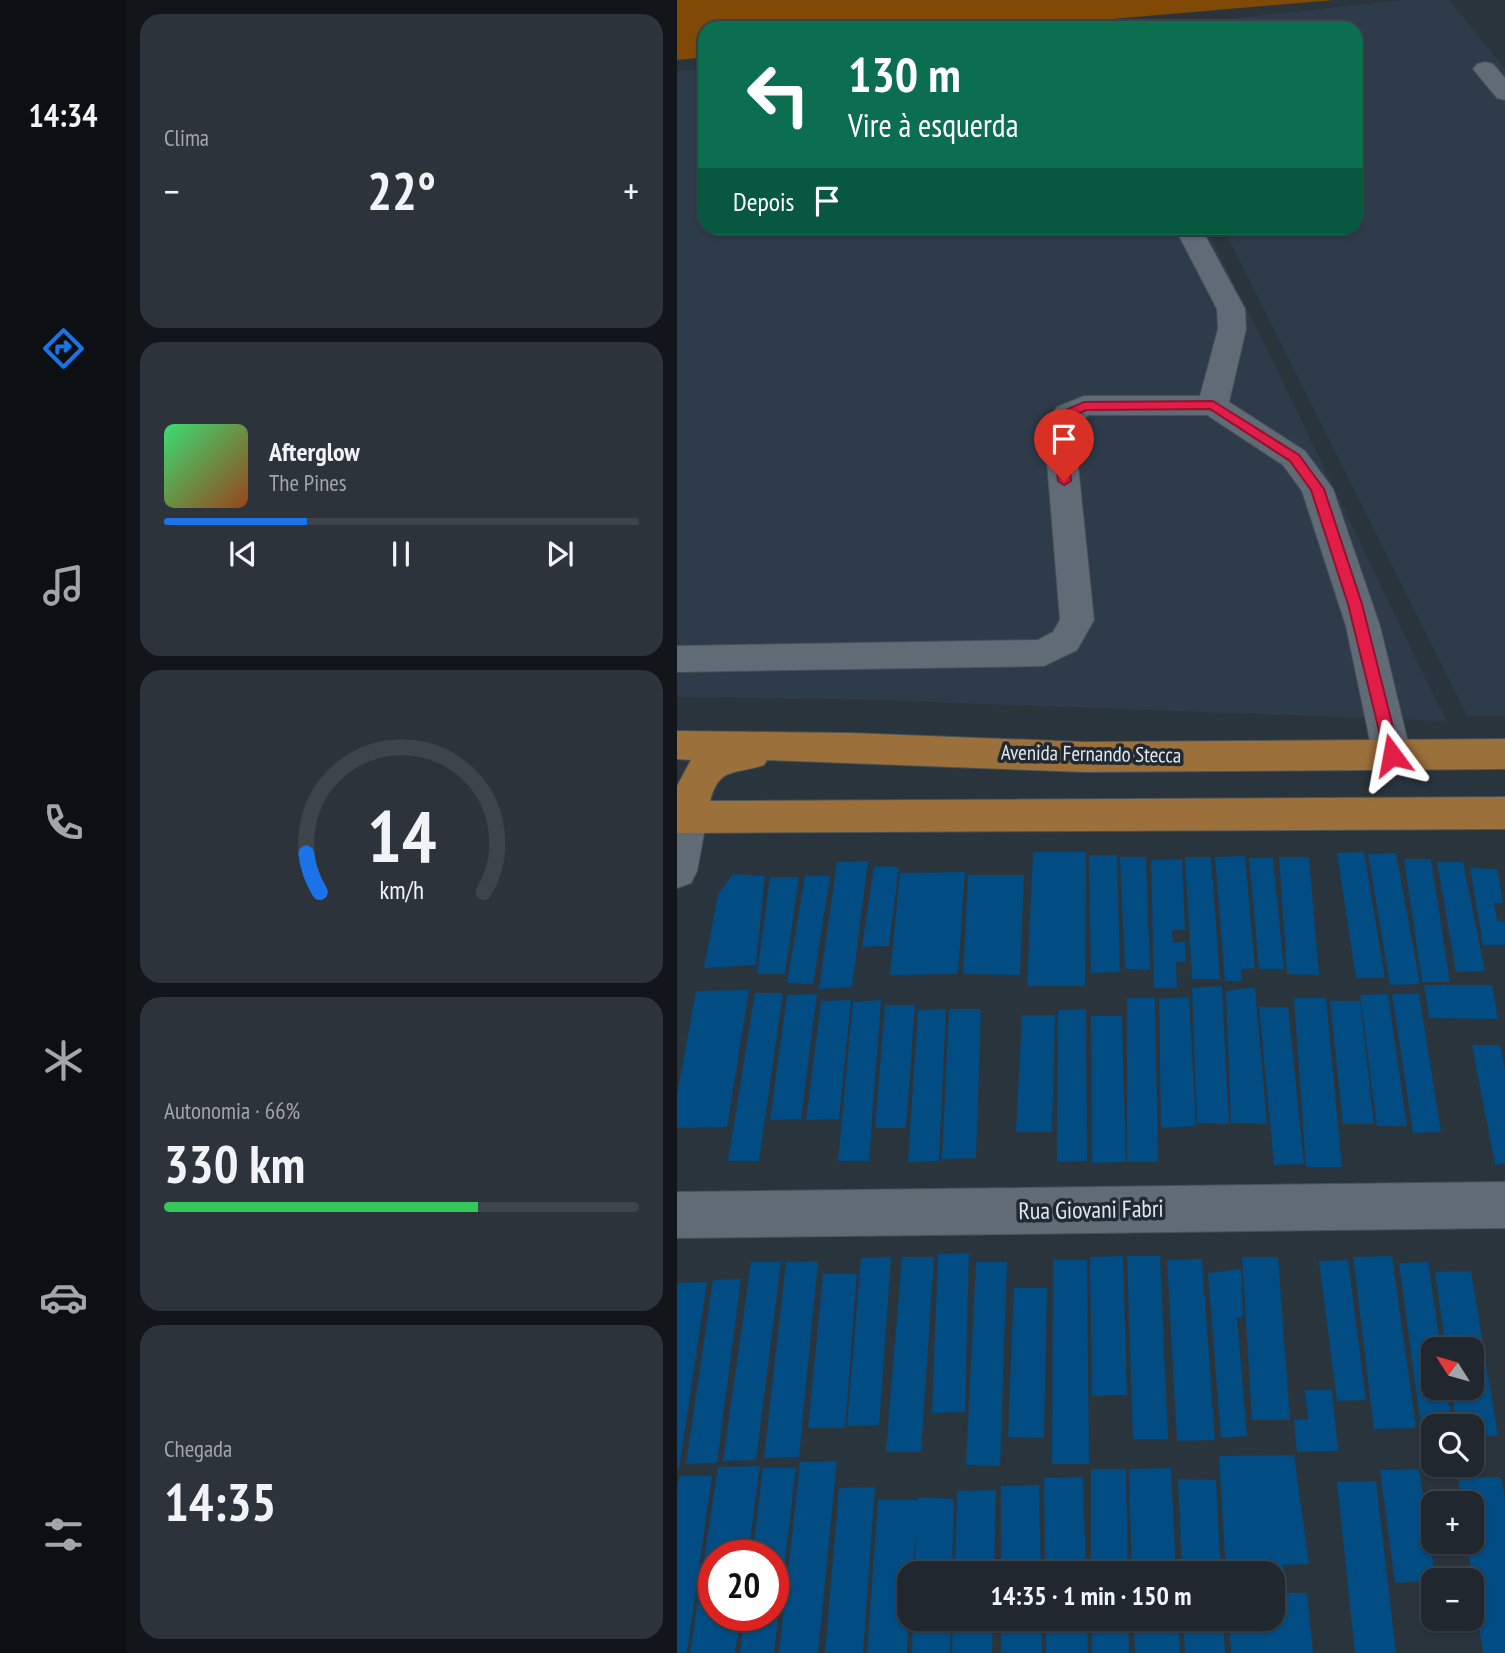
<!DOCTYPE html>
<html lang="pt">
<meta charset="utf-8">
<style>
:root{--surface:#20272e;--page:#2d333a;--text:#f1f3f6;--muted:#a2a5aa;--line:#3d444a;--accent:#1a73e8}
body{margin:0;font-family:"PT Sans Narrow",sans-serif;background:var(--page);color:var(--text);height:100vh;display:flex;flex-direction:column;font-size:26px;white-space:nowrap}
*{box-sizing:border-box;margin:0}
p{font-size:23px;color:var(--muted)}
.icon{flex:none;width:38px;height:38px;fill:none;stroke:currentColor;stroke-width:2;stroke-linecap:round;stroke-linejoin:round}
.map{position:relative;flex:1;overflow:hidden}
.side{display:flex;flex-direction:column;gap:14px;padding:14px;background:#121519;width:551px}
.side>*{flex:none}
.top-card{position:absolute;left:21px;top:21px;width:665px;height:214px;border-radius:21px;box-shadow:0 2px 5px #0004,0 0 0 2px var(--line);background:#0b6e4f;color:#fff;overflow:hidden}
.needle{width:46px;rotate:307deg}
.controls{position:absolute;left:744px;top:1337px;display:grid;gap:14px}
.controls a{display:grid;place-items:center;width:63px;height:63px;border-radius:14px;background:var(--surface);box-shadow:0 2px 5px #0004,0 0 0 2px var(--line);font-size:35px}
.speed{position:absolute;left:21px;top:1540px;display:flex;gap:14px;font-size:35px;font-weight:700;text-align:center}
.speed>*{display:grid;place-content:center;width:91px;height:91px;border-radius:50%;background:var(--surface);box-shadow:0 2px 5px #0004,0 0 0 2px var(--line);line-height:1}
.speed .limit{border:10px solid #d22;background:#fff;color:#111}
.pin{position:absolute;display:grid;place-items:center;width:60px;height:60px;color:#fff;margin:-72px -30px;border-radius:50% 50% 50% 0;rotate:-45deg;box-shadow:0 0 7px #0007}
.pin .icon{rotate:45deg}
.me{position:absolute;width:77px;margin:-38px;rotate:347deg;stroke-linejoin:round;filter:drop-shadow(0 0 5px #0008)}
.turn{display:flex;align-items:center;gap:24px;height:147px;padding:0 35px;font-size:32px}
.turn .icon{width:91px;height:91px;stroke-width:2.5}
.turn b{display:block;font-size:49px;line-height:60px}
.then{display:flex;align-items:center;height:66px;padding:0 35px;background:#0003;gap:14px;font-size:26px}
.big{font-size:52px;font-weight:700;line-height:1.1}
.side .tile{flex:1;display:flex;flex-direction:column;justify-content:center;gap:10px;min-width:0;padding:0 24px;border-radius:21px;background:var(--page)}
.side .dial{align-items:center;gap:0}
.dial svg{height:182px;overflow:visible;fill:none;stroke:var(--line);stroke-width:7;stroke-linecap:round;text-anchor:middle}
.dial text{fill:var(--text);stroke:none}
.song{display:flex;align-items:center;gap:21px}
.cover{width:84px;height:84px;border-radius:10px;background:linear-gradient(135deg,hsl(140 70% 55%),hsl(20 70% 35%))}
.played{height:7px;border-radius:4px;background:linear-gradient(90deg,var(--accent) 30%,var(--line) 30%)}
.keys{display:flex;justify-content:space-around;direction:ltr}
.heat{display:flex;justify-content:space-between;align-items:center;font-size:38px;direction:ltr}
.charge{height:10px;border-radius:5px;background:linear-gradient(90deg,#34c759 66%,var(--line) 0)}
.trip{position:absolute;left:220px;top:1561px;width:388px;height:70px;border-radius:21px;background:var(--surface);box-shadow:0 2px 5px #0004,0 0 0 2px var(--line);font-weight:700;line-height:70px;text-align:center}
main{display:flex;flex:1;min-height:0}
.menu{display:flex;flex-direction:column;width:126px;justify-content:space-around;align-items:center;background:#0d1012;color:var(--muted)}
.menu .icon{width:49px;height:49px}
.menu .on{color:var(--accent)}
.menu b{font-size:32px;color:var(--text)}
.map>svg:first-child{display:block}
.built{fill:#2d3b4a}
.green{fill:#804905}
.building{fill:#014c83}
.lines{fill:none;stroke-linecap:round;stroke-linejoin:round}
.minor-casing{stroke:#485058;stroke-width:2}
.major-casing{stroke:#485058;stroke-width:2}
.minor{fill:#616b76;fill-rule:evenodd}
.major{fill:#9c703b;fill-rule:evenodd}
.route{fill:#e11d48;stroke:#92132f;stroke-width:2}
.labels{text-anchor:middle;stroke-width:7;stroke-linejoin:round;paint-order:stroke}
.street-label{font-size:21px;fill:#e0e6ec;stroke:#212a33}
.near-street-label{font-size:24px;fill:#e0e6ec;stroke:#212a33}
</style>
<main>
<nav class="menu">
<b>14:34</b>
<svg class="icon on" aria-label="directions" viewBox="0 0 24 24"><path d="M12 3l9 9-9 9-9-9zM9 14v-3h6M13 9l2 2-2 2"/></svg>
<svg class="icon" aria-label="music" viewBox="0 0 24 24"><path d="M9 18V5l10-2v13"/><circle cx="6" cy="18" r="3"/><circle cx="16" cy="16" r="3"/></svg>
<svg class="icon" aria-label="phone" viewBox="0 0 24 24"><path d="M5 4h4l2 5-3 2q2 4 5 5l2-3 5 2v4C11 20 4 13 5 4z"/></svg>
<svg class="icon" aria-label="climate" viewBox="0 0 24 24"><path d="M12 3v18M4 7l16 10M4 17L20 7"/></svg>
<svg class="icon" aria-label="car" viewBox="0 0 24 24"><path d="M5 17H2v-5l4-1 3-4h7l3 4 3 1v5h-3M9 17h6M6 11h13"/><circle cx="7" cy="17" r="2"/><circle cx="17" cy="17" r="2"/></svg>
<svg class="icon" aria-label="filters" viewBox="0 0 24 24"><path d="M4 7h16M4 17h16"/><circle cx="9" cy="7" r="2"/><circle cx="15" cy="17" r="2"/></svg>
</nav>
<section class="side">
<div class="tile"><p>Clima</p>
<div class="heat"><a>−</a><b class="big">22°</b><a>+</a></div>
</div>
<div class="tile">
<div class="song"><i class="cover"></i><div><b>Afterglow</b><p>The Pines</p></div></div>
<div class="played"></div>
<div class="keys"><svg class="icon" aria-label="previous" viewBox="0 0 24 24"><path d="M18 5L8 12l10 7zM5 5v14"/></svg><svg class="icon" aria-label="pause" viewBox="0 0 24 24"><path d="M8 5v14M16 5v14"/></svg><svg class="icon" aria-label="next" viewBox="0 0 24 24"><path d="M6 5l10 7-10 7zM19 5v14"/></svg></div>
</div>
<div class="tile dial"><svg viewBox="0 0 100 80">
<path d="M14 69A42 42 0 1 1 86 69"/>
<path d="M14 69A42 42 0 0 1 8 52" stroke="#1a73e8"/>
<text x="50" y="56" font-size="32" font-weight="700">14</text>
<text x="50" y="72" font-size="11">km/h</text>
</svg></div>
<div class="tile"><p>Autonomia · 66%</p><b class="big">330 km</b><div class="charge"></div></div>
<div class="tile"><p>Chegada</p><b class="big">14:35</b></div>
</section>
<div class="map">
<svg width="828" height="1653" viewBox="0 0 828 1653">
<rect width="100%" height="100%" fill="#2a343d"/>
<path class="built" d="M725 0H772L828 69V716H790L546 228H679V28H469Z
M28 69V228H529L594 357 769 721 198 700 0 697V71Z"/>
<path class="green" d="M0 0H657L330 28H28V57L0 60Z"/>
<path class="building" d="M356 852H409L408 986H350Z
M687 852 708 978H679L660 853Z
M719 853 743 984 713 985 691 854Z
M412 855H440L443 972 414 973Z
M568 856 578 968 564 969 565 981H548L538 857Z
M443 857H469L473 970 448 969Z
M508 857H534L543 979H515Z
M602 857H632L642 975 610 974Z
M572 858H596L607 969H582Z
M505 859 508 930H495L496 943 508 942 509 962H499L500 988H477L474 860Z
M727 859H754L773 982H745Z
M191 861 175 987 142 989 160 862Z
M760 862H786L808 971 779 972Z
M197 866 222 867 212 946 185 947Z
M793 868 820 869 826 903H817L820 920 828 922V945H806Z
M288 872 281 974 213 975 223 873Z
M56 874 88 876 79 965 27 968 41 894Z
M291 875H347L343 975 286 974Z
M128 876H153L136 984 110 983Z
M93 877H122L108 974H80Z
M747 985H815L821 1019 752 1018Z
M545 986 552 1124 520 1123 515 988Z
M578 987 590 1124 554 1123 549 991Z
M72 990 50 1127 0 1128V1096L19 991Z
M78 993H106L82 1161H51Z
M140 994 124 1119 93 1120 110 995Z
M711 994 730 1126H700L683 995Z
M715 994H742L764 1132 736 1133Z
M512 997 519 1126 484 1128 482 999Z
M450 998H478L481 1162H450Z
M617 998H649L665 1167H629Z
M174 1000 162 1119 129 1120 144 1001Z
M204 1000 192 1161H161L176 1002Z
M653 1001H683L697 1124H666Z
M208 1005H238L229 1128H198Z
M582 1007H611L627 1164 597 1165Z
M269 1009 262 1161 231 1162 241 1010Z
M272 1009H304L299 1158 265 1159Z
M409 1009 410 1161 380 1162 381 1010Z
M345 1015H378L375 1132H339Z
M414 1016H445L449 1162 415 1163Z
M795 1045H823L828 1069V1164L818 1165Z
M292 1253 288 1412 255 1413 261 1254Z
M446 1256 450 1395 415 1396 413 1257Z
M450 1256H483L491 1439H456Z
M715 1256 739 1428 697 1429 676 1257Z
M214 1257 202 1425 170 1426 184 1258Z
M225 1257H257L244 1452H209Z
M565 1257H601L613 1420H575Z
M525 1259 538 1440 500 1441 490 1260Z
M376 1260H410L412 1464H375Z
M671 1260 689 1400 660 1401 642 1261Z
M141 1261 122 1457 87 1458 109 1262Z
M74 1262H104L79 1460 46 1461Z
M299 1262H330L323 1466 289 1465Z
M751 1262 764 1349H756V1388H769L775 1426H756V1456H748L722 1263Z
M564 1269 566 1317 560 1318 570 1436 544 1438 531 1273Z
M794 1271 821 1436H794V1426H780L774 1388H794V1349H769L758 1272Z
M146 1274H180L168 1428H131Z
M64 1279 40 1463 9 1464 36 1280Z
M30 1282 2 1469H0V1283Z
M337 1288H370L367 1438 331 1437Z
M628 1390H655L661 1451 620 1452 617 1420 631 1419Z
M617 1455 632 1564 606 1565 608 1593H630L636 1653H554L552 1619H597V1573H549L542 1456Z
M160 1461 141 1653H102L123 1462Z
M83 1466 71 1556H37V1615H63L58 1653H13L41 1467Z
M86 1468H119L97 1653H63L68 1615H96V1556H75Z
M494 1468 499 1573H455L452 1469Z
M414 1469H449L451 1573H414Z
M742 1469 759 1580 718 1583 703 1470Z
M2 1476H35L10 1653H0V1491Z
M406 1477 409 1573H368L367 1478Z
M824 1477 828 1498V1653H806L790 1542H794V1503H785L781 1478Z
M501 1479 539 1480 544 1573H505Z
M699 1481 719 1653H678L660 1482Z
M362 1485 364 1573H324V1486Z
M198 1487 186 1653H148L162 1488Z
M319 1490 317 1573H278L280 1491Z
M241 1497 277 1499 275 1573H238L239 1526 236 1573H233L230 1653H190L201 1500H241Z
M236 1619H274L273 1653H235Z
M276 1619H316L315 1653H275Z
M324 1619H364L365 1653H324Z
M369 1619H410L411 1653H369Z
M415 1619H451L452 1653H415Z
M457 1619H501L503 1653H458Z
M506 1619H546L548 1653H508Z"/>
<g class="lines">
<defs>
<path id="minor" d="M808 62 816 64 828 78V100L820 98 796 69 800 64Z
M498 228H524L568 309 569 329 552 402 628 451 656 489 703 626 734 755 728 765 715 770 702 765 696 755 669 626 625 491 606 465 530 415H412L397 426 417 620 400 650 367 666 0 672V646L361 640 376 632 383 620 367 425 380 407 407 396H523L541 329 540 309Z
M11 801 25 806 30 817 20 871 14 883 0 888V805Z
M828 1182V1228L0 1238V1192Z"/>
<path id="major" d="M0 731 174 733 408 742 828 739V769L408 772 90 760 87 765C58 775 42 766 33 801L828 797V829L0 833V786L14 760 0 759Z"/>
</defs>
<use href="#minor" class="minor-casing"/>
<use href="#major" class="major-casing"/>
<use href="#minor" class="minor"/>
<use href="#major" class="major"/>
</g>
<path class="route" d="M536 401 622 455 647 489 685 604 723 755 721 759 715 761 708 755 671 604 634 490 613 461 533 409 409 410 395 417 388 425 394 481 387 485 381 481 376 425 386 411 407 402Z"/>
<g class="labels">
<g class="street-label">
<text transform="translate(414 754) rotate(1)" y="7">Avenida Fernando Stecca</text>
</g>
<g class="near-street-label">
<text transform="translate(414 1210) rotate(-1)" y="8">Rua Giovani Fabri</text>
</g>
</g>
</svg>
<div class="controls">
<a><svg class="needle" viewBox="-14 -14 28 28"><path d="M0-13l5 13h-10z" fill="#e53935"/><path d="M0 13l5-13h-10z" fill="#a2a5aa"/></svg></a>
<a><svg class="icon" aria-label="search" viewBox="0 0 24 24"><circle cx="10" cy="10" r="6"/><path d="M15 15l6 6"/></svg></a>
<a>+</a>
<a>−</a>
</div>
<div class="speed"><div class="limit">20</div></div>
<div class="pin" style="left:387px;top:481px;background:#d93025"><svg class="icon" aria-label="arrive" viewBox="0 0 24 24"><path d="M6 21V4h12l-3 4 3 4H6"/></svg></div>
<svg class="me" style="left:715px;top:755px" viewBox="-20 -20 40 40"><path d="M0-17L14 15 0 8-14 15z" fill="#e11d48" stroke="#fff" stroke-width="4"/></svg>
<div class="trip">14:35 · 1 min · 150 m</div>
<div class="top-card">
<div class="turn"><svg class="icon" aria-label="left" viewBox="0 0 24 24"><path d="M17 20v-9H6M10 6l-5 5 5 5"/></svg><div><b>130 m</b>Vire à esquerda</div></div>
<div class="then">Depois<svg class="icon" aria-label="arrive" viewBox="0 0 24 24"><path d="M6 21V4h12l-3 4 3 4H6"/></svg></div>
</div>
</div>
</main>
